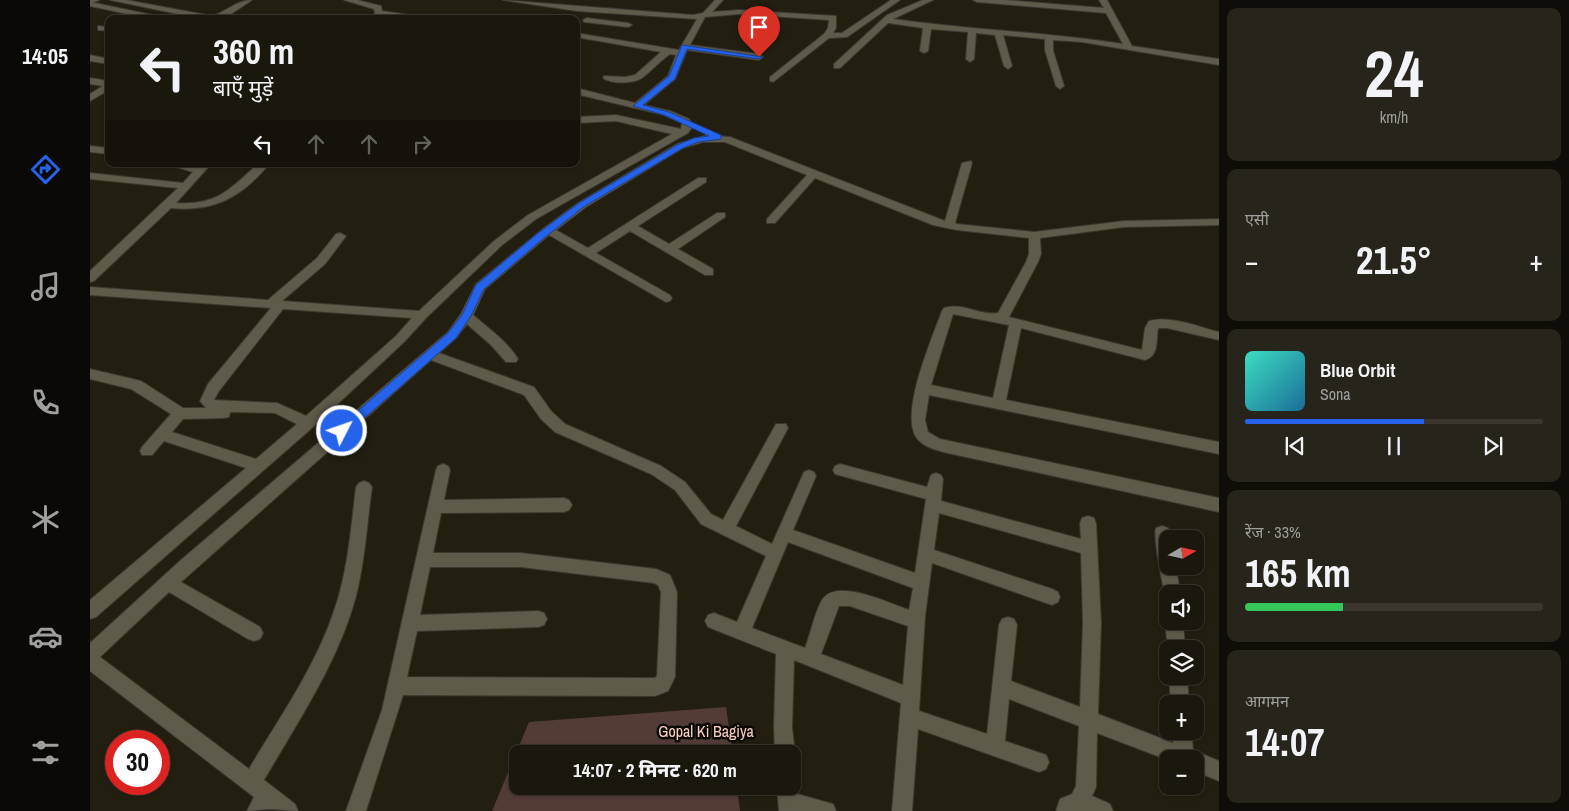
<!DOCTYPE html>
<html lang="hi">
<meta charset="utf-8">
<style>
:root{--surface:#1a170d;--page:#27241b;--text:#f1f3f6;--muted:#9f9f9d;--line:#38362e;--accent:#2563eb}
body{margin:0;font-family:"Archivo Narrow","Noto Sans Devanagari",sans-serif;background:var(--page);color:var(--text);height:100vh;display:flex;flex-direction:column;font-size:19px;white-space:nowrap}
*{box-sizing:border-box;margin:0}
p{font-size:16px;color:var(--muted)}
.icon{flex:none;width:28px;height:28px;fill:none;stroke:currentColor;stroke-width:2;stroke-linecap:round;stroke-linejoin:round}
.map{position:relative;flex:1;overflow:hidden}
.sheet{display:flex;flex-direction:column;gap:8px;padding:8px;background:#0e0d07;width:350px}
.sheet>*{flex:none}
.top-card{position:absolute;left:15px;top:15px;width:475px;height:152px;border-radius:10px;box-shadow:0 1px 4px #0004,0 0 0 1px var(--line);background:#1a170d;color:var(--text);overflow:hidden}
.needle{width:32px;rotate:81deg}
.controls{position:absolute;left:1069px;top:530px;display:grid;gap:10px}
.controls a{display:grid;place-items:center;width:45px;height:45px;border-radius:10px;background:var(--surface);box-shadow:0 1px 4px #0004,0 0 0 1px var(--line);font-size:25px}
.speed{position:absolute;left:15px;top:730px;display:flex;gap:10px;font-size:25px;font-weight:700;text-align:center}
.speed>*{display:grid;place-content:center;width:65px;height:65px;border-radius:50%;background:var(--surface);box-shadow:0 1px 4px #0004,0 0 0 1px var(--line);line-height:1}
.speed .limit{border:8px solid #d22;background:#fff;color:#111}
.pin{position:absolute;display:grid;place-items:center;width:42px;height:42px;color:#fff;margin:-51px -21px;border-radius:50% 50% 50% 0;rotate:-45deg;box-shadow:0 0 5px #0007}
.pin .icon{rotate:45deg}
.me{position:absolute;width:55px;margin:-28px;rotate:49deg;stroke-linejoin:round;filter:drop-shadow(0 0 4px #0008)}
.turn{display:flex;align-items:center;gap:18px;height:105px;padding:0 25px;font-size:22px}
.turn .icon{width:65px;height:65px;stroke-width:2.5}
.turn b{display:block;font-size:35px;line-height:42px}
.lanes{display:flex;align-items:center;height:48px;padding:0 25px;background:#0003;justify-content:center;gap:25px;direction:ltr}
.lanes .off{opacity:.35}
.big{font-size:38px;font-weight:800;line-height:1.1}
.sheet .widget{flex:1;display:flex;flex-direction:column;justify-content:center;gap:8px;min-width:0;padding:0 18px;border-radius:10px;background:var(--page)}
.sheet .dial{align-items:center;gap:0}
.dial b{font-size:65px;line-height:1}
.song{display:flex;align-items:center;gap:15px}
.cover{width:60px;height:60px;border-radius:8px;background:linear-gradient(135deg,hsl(170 70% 55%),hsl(200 70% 35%))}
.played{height:5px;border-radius:2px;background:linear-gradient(90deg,var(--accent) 60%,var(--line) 60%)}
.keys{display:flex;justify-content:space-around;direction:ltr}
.heat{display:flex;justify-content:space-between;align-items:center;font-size:28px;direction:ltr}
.charge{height:8px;border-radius:4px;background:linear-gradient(90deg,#34c759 33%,var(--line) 0)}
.trip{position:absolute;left:419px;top:745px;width:292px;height:50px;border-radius:10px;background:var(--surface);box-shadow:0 1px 4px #0004,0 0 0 1px var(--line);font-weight:800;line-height:50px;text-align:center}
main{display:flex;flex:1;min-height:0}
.menu{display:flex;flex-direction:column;width:90px;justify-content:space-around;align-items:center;background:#0a0905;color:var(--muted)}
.menu .icon{width:35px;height:35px}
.menu .active{color:var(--accent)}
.menu b{font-size:22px;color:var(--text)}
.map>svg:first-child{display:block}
.green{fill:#533b36}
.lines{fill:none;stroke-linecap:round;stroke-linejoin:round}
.street-casing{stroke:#3c3931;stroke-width:2}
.secondary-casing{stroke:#3c3931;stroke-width:3}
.street{fill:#5e5b4a;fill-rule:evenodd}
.secondary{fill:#5e5b4a;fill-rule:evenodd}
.route{fill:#2563eb;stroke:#184099}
.labels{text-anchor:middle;stroke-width:5;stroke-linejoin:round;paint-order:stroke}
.near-park-label{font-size:16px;fill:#f9cdc2;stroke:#0a0904}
</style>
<main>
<nav class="menu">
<b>14:05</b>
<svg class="icon active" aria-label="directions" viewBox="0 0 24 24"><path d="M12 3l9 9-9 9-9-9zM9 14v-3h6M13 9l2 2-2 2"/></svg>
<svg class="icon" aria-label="music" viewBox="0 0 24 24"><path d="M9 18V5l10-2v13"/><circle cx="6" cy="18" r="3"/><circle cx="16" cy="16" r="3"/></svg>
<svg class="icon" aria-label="phone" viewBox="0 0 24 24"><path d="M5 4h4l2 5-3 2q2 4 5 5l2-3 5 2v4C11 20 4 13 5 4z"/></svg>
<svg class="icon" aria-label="climate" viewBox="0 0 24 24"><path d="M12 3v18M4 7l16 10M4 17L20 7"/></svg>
<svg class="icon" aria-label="car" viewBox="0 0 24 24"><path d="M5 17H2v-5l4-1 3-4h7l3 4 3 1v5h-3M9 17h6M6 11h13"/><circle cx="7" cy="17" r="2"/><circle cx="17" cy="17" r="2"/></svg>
<svg class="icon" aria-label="filters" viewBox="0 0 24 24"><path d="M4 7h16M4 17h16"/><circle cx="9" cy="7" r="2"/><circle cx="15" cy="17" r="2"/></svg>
</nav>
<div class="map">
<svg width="1129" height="811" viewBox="0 0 1129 811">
<rect width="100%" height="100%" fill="#221f11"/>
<path class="green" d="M636 707 643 754H428V786H647L650 811H402L439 722Z"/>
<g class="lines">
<defs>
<path id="street" d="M20 0H36L122 16C136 12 147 0 162 0L141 14 157 19H112Z
M254 0H267L291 6 292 11 346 19 291 16 288 19H280L285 13 284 9Z
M413 0 603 15 613 13 625 0H633L622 12 649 10 746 16V28L743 33H752L801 0H810L757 37 739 38 683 82 680 81V77L734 34 738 28 739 20 649 14 615 17 600 45 669 54 673 57 669 60 597 50 585 79 554 105 580 111 599 119 603 126 598 133 446 219 412 245 336 318 314 342 223 427 6 617 0 619V600L156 468 74 441 62 455H52L50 451 52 447 81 414 41 389 0 379V369L51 381 93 408H116L110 401 118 384 181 308 0 295V287L178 300 227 258 246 234 250 233 256 236 235 264 192 301 329 311 404 241 438 215 582 134 526 121 486 123V117L526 115 591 129 592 123 574 115 486 94V88L545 103 578 76 586 55 580 54C570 61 561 71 552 78 543 84 521 84 513 78L514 76 535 77 545 75 571 52 486 37V33L589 50 607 19 487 11ZM193 309 322 318 306 336 216 416 187 403 124 400 129 391ZM140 412 185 413 207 424 166 459 82 432 93 419 134 418 139 417Z
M833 0H843L803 19C880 30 957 32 1033 44L1016 13 887 2 883 0H914L1014 8 1009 0H1017L1042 46 1129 59V65L992 42 963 40V50L974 86 970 89 966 86 955 50V39L913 35 922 66 918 69 914 66 905 35 886 33 884 59 880 62 876 59 878 32 841 29 838 51 834 53 830 51 833 28 798 23 750 68H744V64L797 15Z
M0 2 72 17 76 19H60L0 6Z
M497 18 538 23 542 25 538 27 494 22 493 20Z
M8 26 19 27V31L8 30Z
M0 55 19 59V64L0 61Z
M0 78 19 81V90L0 101V94L13 86 0 84Z
M618 135 640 137 855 221 872 163 881 161 882 163 865 223 867 224 944 232 1034 221 1129 219V225L1034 227 950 238 951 254 948 262 919 317 1052 350 1055 328 1059 321C1080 315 1108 327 1129 332V340L1077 328H1068C1066 340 1069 356 1055 360L931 328 916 400 1129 442V454L839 395 835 420 838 432 850 439 1129 498V512L853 452C843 449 832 446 826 437 810 412 842 338 852 311L854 308C874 302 889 316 908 313L936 262 939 254V238L867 230 843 225 725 178 685 223H677V219L717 175 635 142H613L593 148 496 207 466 230 498 248 608 178H616V182L548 226 579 244 627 213H635V217L588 249 623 269V275H615L540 231 506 253 580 295 582 298 580 301 576 302 459 235 395 289 383 315C398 328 417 341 428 359L426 362H416L401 345 377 324 366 338 349 353 444 387 461 411 475 424 571 466 595 482 621 514 633 520 686 424H696L698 428 646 526 682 544 714 472 719 470 724 472 726 476 703 530 825 573 836 499 745 474 743 470 745 466 750 464 837 487 841 475 846 473 851 475 853 479 851 501 991 539 990 523 992 518 998 516 1004 518 1006 523 1011 623 1008 714 1083 743V731H1101L1103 750 1129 761V781L1105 771V759L1078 760 1007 733 1006 787 1002 796 1020 804 1023 811H966L970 799 982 794 986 786 989 726 919 699 915 741 956 755 959 762 956 769 949 772 828 729 822 811H802L811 703 704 660 702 727 705 754 702 759V754H685L684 727 686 654 618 627 615 621 618 615 624 613 647 622 676 556 611 524 585 490 561 474 465 432 451 419 434 395 341 360 91 582 170 627 173 633 170 639 164 641 158 639 79 592 10 657 159 769C189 718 225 668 244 611 258 571 261 528 266 487L269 483 274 481 279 483 282 487C277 523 275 561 266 596 248 663 208 721 174 780L205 804 208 811 179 809 157 811 164 797 0 671V643L91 560 358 332 371 314 386 284 454 228 488 203 587 144ZM863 314 919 325 903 398 841 385ZM849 513 991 553 993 623 990 707 921 681 927 625 924 619 918 617 912 619 909 625 897 734 829 711 835 616 842 563 962 605 968 602 970 597 968 592 962 589 844 550ZM698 542 823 588 819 610C800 604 746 577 732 600 724 614 721 633 715 648L662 628ZM749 606H760L818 626 813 685 731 654Z
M0 146 19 148V154L0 152Z
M76 164 108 167 111 164H121L86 203C127 206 140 189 168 164H179C151 198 124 212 81 208L4 281 0 282V271L88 188 0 179V173L93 183 103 172Z
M353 464 358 466 360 470 354 500 474 498 479 500 482 505 479 510 474 512 351 513 343 553H431L566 569 580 575 587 592 585 677 578 691 565 696 313 695 276 811H256L292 710 346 470 348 466ZM340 567H431L564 583 568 585 571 592 567 676 565 678 317 677 327 631 448 627 454 625 457 619 454 613 448 611 330 615Z
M1072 526 1078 528 1081 539H1078V566H1086L1090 594H1078V600C1073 595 1063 534 1066 528Z
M1078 616V621H1093L1095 649 1078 650 1075 621Z
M1079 676H1097L1099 704H1081Z
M702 778 707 786V794L743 804 746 811H689L687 786H702Z"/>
<path id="secondary" d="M0 0H9L0 4Z"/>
</defs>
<use href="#street" class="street-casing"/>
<use href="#secondary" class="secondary-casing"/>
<use href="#street" class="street"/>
<use href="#secondary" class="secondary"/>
</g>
<path class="route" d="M592 45 673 57 669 59 597 49 585 79 553 105 579 112 631 135V139L608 142 593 148 495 206 454 238 394 289 381 316 366 338 256 434H248V428L358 333 372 315 386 285 447 234 489 203 587 145 604 138 619 136 574 115 543 106 579 76Z"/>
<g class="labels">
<g class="near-park-label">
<text x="616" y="737">Gopal Ki Bagiya</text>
</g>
</g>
</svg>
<div class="controls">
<a><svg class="needle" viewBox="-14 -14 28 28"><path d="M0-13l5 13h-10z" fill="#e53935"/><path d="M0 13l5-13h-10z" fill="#9f9f9d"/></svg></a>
<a><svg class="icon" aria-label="sound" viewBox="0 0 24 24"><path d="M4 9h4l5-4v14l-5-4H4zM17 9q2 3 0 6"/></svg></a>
<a><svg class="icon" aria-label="layers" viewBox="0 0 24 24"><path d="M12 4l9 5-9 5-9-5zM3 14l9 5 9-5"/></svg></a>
<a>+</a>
<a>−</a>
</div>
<div class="speed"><div class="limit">30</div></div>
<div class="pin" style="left:669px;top:57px;background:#d93025"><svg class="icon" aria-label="arrive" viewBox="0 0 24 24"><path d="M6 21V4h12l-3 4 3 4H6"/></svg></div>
<svg class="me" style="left:252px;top:431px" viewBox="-20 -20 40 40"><circle r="17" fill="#2563eb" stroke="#fff" stroke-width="3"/><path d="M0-11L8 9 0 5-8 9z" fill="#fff"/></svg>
<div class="trip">14:07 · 2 मिनट · 620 m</div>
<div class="top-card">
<div class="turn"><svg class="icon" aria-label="left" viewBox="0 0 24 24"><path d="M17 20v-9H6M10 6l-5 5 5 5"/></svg><div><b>360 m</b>बाएँ मुड़ें</div></div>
<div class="lanes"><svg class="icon" aria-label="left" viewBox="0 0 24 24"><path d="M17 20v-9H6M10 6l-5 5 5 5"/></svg><svg class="icon off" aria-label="ahead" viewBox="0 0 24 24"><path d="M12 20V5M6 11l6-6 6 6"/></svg><svg class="icon off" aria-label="ahead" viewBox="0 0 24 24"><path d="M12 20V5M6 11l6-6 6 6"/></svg><svg class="icon off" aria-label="right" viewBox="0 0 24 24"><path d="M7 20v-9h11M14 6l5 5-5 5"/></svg></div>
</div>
</div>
<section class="sheet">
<div class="widget dial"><b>24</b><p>km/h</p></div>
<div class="widget"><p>एसी</p>
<div class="heat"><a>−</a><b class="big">21.5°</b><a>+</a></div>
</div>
<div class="widget">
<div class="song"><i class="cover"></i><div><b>Blue Orbit</b><p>Sona</p></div></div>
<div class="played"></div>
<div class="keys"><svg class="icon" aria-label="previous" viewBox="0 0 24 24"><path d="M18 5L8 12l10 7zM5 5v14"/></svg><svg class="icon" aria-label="pause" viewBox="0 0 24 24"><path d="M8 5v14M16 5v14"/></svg><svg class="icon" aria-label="next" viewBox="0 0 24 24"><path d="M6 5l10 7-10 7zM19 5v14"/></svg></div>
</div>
<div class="widget"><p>रेंज · 33%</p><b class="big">165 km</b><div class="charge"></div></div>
<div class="widget"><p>आगमन</p><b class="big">14:07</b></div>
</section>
</main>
